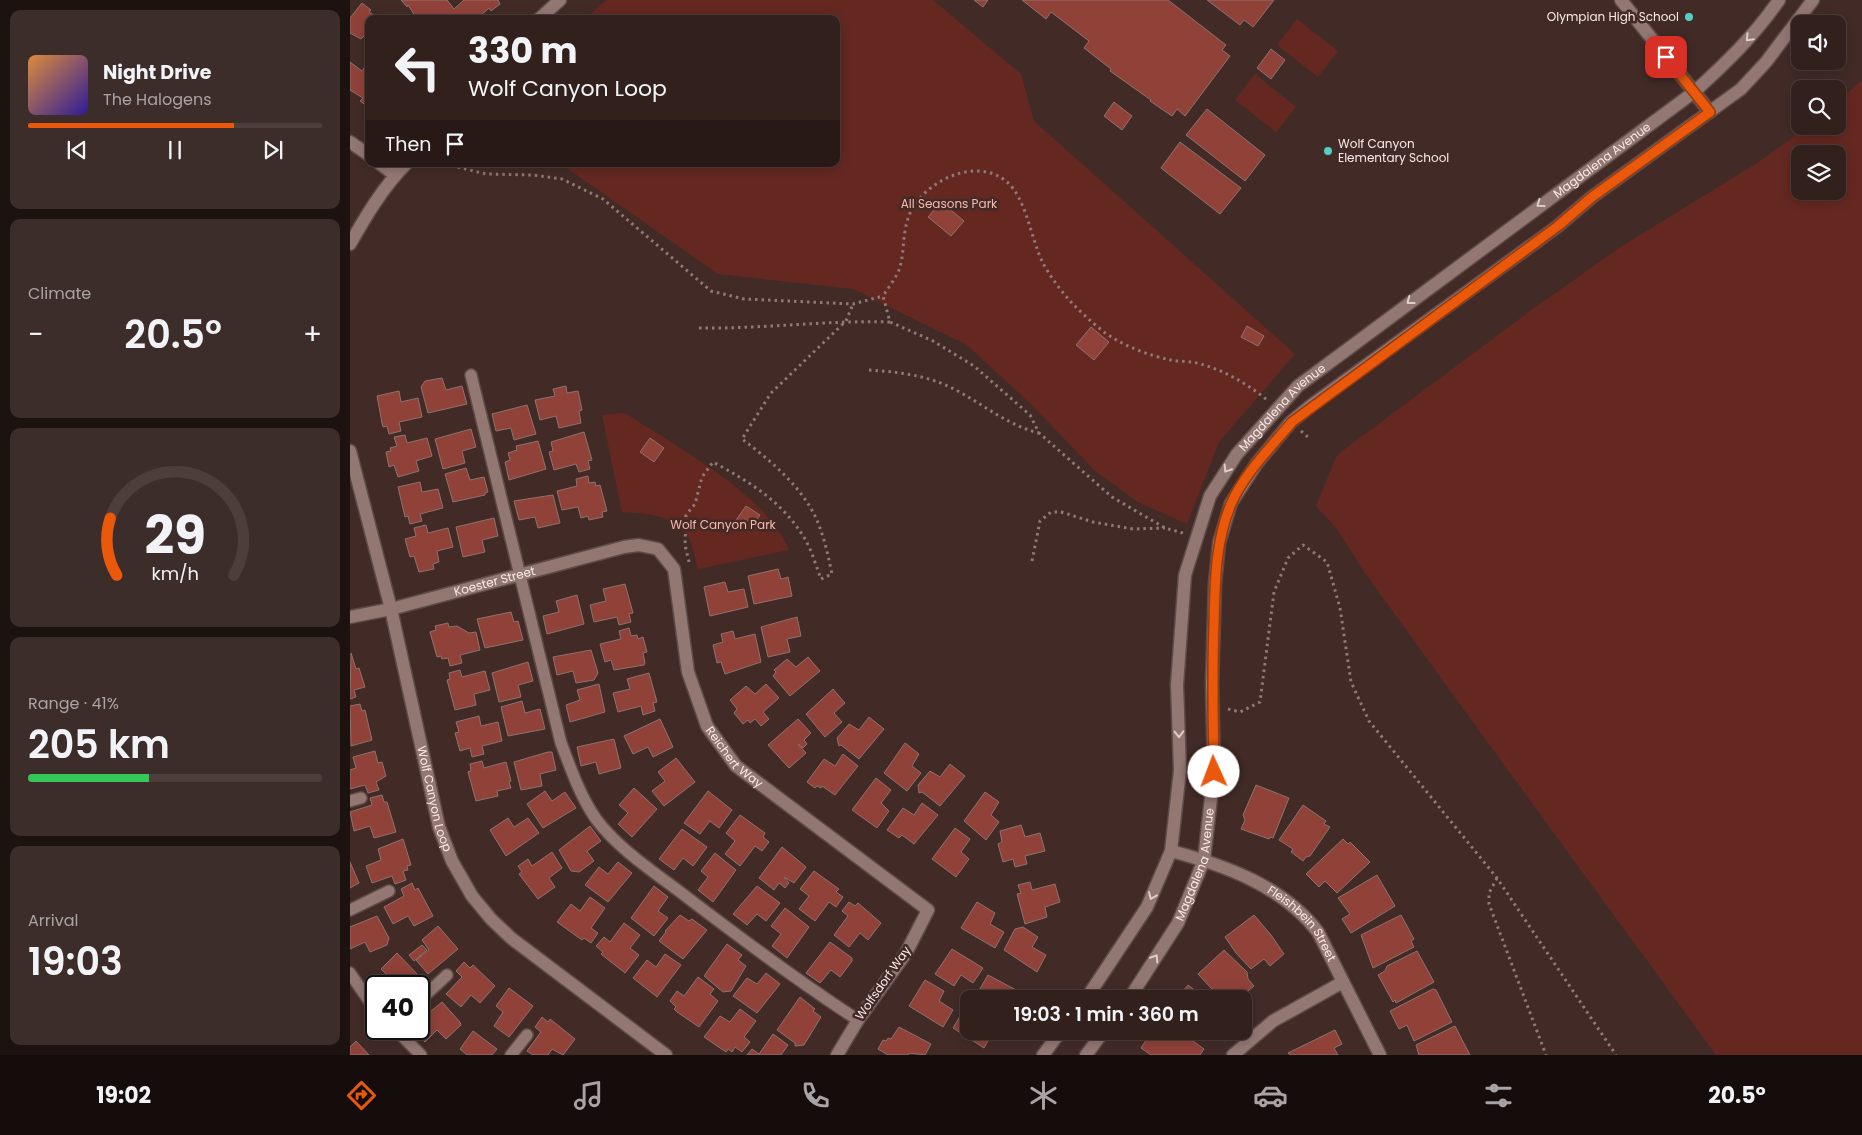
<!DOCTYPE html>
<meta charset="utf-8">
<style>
:root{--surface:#32201d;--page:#3d2d2a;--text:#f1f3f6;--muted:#a8a3a4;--line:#4d3e3b;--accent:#ea580c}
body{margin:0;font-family:Poppins,sans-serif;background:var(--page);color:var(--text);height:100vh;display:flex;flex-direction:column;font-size:19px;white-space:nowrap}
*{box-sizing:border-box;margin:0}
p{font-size:16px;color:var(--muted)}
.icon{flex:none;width:28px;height:28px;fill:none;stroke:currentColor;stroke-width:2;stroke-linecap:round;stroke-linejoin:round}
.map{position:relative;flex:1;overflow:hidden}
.side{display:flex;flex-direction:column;gap:10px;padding:10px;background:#1c1210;width:350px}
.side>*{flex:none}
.top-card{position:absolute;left:15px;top:15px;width:475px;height:152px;border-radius:10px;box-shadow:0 2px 12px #0003,0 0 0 1px var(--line);background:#32201d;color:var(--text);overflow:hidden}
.tools{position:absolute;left:1441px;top:15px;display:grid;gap:10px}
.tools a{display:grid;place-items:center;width:55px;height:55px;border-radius:10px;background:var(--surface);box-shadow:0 2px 12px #0003,0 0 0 1px var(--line);font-size:25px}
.speed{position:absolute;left:15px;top:975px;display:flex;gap:10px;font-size:25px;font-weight:700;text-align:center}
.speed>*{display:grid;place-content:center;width:65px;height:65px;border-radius:50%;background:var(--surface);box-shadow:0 2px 12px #0003,0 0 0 1px var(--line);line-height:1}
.speed .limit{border:2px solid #111;border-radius:8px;background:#fff;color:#111}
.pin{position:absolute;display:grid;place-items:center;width:42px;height:42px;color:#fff;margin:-21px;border-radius:10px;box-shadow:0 2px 8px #0006}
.me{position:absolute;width:55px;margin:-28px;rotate:358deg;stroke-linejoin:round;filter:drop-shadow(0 0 4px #0008)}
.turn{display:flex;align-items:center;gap:18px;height:105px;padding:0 20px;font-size:22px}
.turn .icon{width:65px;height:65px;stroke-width:2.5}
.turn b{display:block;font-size:35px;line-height:42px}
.then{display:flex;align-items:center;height:48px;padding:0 20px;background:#0003;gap:10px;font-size:19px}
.big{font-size:38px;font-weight:600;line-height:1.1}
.side .card{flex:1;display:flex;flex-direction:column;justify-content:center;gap:8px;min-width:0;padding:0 18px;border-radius:10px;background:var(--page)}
.side .dial{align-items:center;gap:0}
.dial svg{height:130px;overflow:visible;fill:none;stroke:var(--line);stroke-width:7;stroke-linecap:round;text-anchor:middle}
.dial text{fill:var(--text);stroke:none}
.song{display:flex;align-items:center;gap:15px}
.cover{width:60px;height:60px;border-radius:8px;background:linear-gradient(135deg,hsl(30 70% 55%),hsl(250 70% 35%))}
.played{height:5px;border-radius:2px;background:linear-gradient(90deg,var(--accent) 70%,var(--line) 70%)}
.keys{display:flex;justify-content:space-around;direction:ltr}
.heat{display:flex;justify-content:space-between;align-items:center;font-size:28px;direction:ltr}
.charge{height:8px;border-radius:4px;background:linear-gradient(90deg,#34c759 41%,var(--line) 0)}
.trip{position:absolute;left:610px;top:990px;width:292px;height:50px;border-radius:10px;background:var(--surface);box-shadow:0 2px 12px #0003,0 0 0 1px var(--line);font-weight:600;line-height:50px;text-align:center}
.dock{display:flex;height:80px;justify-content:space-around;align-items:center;background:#140d0c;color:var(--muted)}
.dock .icon{width:35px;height:35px}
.dock .active{color:var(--accent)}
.dock b{font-size:22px;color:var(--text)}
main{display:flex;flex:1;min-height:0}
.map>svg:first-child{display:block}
.green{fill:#642821;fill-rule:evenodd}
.building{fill:#904239;stroke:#8e726e}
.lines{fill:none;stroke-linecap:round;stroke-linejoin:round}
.lane-casing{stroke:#5e4b48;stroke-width:14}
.street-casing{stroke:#5e4b48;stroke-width:15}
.secondary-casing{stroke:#5e4b48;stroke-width:15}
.path{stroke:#8e7a77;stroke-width:3;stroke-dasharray:2.5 4;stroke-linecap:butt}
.lane{stroke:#937773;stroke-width:11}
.street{stroke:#937773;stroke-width:12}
.secondary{stroke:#937773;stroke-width:12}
.oneway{stroke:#e0ccca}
.route-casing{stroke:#983908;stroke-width:12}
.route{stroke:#ea580c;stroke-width:9}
.poi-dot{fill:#55cec5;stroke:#422b27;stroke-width:2}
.labels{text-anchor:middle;stroke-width:5;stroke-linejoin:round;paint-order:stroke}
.poi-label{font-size:12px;fill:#f9e9e7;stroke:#422b27;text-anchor:end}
.street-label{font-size:12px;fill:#f9e9e7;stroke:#422b27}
.park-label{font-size:12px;fill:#fcb6ac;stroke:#422b27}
</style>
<main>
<section class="side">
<div class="card">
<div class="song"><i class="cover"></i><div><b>Night Drive</b><p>The Halogens</p></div></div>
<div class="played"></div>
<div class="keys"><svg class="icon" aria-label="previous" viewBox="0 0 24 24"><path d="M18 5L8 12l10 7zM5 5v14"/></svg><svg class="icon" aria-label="pause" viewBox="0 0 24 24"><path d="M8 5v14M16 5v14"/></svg><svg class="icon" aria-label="next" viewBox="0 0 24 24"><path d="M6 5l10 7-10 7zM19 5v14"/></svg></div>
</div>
<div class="card"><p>Climate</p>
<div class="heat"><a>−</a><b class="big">20.5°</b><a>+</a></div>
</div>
<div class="card dial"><svg viewBox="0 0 100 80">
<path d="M14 69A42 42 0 1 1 86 69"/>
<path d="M14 69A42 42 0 0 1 10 34" stroke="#ea580c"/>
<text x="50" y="56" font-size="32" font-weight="700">29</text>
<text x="50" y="72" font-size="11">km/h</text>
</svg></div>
<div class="card"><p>Range · 41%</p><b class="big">205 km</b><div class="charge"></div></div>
<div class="card"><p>Arrival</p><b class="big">19:03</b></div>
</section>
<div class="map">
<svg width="1512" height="1055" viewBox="0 0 1512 1055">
<rect width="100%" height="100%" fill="#422b27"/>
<path class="green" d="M256 0H583L671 74 684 121 945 354 869 442 837 524 788 502 744 470 683 406 617 345 503 289 368 274 211 164H486V19H235Z
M947 19 988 51 968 77 927 45Z
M905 74 946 107 926 132 885 100Z
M1512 80V1055H1366L1133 736 1015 573 987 529 966 506 986 457 995 449 1184 308 1272 246 1409 162 1458 126H1488V101ZM1450 154H1488V191H1450Z
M275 413C323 445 418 495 439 550L348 569C345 558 342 540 335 532 319 514 293 513 272 512L252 415Z"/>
<path class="building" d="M51 0H97L104 9 114 0H148L150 4 141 11 139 8 127 19H67L58 5 57 7Z
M624 0H638L633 7Z
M672 0H818L876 45 872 50 880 56 835 116 827 109 822 116 800 101 801 100 760 71 761 69 734 48 739 41 701 12 696 19Z
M857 0H924L903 27 894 20 890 25Z
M12 3 21 10 19 12 30 19H19V39L14 36 11 39 0 33V18Z
M921 49 935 60 921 79 907 68Z
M19 61V103L17 106 10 101 13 98 0 90V62L12 71Z
M764 102 782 116 772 130 754 116Z
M857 109 915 155 895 181 836 135Z
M830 142 891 188 870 214 811 168Z
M591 202 614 221 601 236 578 217Z
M897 326 914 336 908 346 891 337Z
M741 327 759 342 744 360 726 345Z
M92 378 96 390 112 386 117 404 78 413 71 387 75 381Z
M216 386 217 393 228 391 232 410 229 411 231 423 209 428 206 416 190 420 185 400 205 396 203 389Z
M49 391 51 402 68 398 72 417 49 422 51 431 39 434 37 426 33 427 32 423 27 396Z
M177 405 186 434 164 440 161 428 146 431 142 414Z
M121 429 126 447 112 451 115 463 93 469 85 439Z
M234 432 242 460 238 461 240 469 229 472 226 464 204 470 199 452 203 451 201 442Z
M55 435 57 443 77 438 82 456 66 461 69 471 48 477 44 465 39 467 36 452 41 451 40 448 47 446 44 437Z
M300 438 314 448 304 462 290 452Z
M188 441 196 469 159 480 155 462 160 460 158 453 167 450 166 446Z
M116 468 120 480 134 477 138 492 135 493V495L103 502 95 474Z
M238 476 239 483 245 482 246 486 250 485 257 511 252 512 253 517 239 520 238 516 231 518 228 507 212 510 207 491 227 486 226 479Z
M70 482 72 492 88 489 93 508 70 514 72 521 60 524 58 516 55 517 48 487Z
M203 495 210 523 188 528 185 517 169 520 164 501Z
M396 506 410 515 400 529 386 520Z
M144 518 148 536 132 540 135 552 113 557 106 527Z
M76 525 78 533 98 528 103 547 87 551 89 562 83 564 84 569 69 572 64 556 60 557 55 539 66 536 64 528Z
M428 569 431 579 438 577 442 596 404 604 398 576Z
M375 582 378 592 394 589 398 607 360 616 354 587Z
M275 584 283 613 279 614 281 622 269 625 267 617 244 622 240 605 256 601 253 589Z
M227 595 234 624 197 634 193 616 209 612 206 601Z
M161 612 164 622 168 621 173 640 135 648 127 619Z
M447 617 451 636 437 639 440 652 418 657 411 627Z
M98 623 99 627 107 626 119 633 126 632 130 650 110 655 112 663 100 666 98 658 92 659 91 656 87 657 80 632 86 630 85 626Z
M279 628 281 636 287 635 288 639 293 637 297 652 293 653 295 663 294 665 264 670 261 660 255 662 250 644 271 639 269 631Z
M383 631 385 639 405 634 411 662 375 674 371 662 367 663 363 645 373 642 371 634Z
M241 650 248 673 244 680 226 683 223 671 207 675 203 657Z
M1 653 6 669 9 668 15 687 4 690 6 697 0 699Z
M458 657 470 671 440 696 423 676 426 672 424 670 437 659 446 667Z
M178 662 183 681 168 685 171 697 149 702 142 673Z
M110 670 112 677 135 671 140 690 124 694 126 705 105 710 97 680 100 679 99 673Z
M299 673 307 702 303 703 305 711 293 715 291 706 268 712 263 693 280 689 277 679Z
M249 684 255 712 220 722 216 705 230 700 227 690Z
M416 684 429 698 413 712 419 719 411 726 405 719 400 723 398 720 393 724 384 713 387 709 380 700 396 686 405 694Z
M483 689 495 703 484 713 492 722 475 737 456 714Z
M172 701 175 713 190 709 195 729 158 736 151 707Z
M10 704 12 711 15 710 22 740 1 746 0 706Z
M129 716 131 726 148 722 152 741 132 746 134 754 122 757 120 748 110 751 105 733 109 732 106 722Z
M519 717 534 729 509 759 491 745 489 746 487 738 499 724 509 730Z
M310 719 323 747 303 757 298 747 283 754 274 736Z
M448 719 461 733 454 740 457 744 453 748 448 744 456 753 439 768 418 745Z
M264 739 271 768 249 774 246 762 231 766 227 747Z
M555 743 569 754 562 766 571 773 557 791 534 773Z
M25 751 28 763 32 762 36 776 26 782 29 790 18 793 15 785 0 789V770L6 768 3 757Z
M198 752H202L206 770 190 774 192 786 171 790 164 762Z
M493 754 508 766 485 795 472 786 471 788 467 786 465 788 457 782 474 759 485 766Z
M326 758 345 782 314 806 302 791 315 781 308 772Z
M132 761 134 768 156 762 161 781 159 782 161 788 147 791 148 796 126 801 118 772 121 771 120 764Z
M600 764 615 776 590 806 572 792 569 793 568 785 580 771 590 777Z
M526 778 541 790 531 803 539 811 527 828 502 810Z
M906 785 939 798 923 838 920 837 919 839 891 829 895 820 893 815Z
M284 788 307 809 282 837 268 824 278 813 269 805Z
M195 791 202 801 215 792 226 808 193 828 177 804Z
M358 791 382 810 369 828 360 821 350 834 334 823Z
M635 792 649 802 641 815 649 822 636 840 614 821Z
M32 795 34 802H37L46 832 24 838 20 826 4 831 0 812 22 805 20 798Z
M572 803 588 815 564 844 552 835 549 838 537 830 553 808 564 815Z
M953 805 976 821 974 824 980 827 960 856 956 857 953 861 941 852 943 849 929 840Z
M390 815 415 833 413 837 419 842 412 851 405 846 390 866 375 854 385 841 376 833Z
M158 818 164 827 178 818 189 833 156 856 140 830Z
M671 825 675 837 690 833 695 851 675 856 677 864 665 867 663 859 653 862 648 844 652 842 650 831Z
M240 826 251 841 237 851 244 861 229 872 221 871 209 850Z
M605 828 620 839 611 852 619 859 606 877 582 859Z
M332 829 357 847 343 866 333 858 324 870 309 859Z
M53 839 61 865 57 866 58 870 53 871 56 880 45 884 42 876 22 883 16 866 31 860 28 849Z
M993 839 998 844 1000 842 1020 862 987 893 975 881 969 887 956 874Z
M432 847 456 867 444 883 434 877 439 883 435 888 429 883 424 890 409 878Z
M202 852 212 868 199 878 205 887 188 899 169 874 172 872 168 866 178 859 182 866Z
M365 853 386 870 363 902 348 890 358 877 351 871Z
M0 862 9 883 0 888Z
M268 862 282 873 258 902 235 885 249 867 258 874Z
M464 871 489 889 486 892 493 897 486 907 479 902 465 921 449 909 459 896 450 889Z
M1027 875 1045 906 1001 933 992 919 1000 914 988 898Z
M680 882 682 890 705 884 710 902 695 907 697 917 675 924 667 894 671 893 668 885Z
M62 883 65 890 68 888 83 916 64 926 58 916 43 924 34 907 54 896 51 889Z
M304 886 318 897 308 911 318 918 304 936 281 918Z
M407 886 430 903 416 921 407 914 397 925 383 914Z
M240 897 255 908 241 928 248 933 241 943 234 938 232 940 207 922 221 904 230 911Z
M499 902 505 906 508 903 531 923 518 940 510 933 499 947 484 935 498 916 492 911Z
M627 902 645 913 640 924 654 932 645 948 611 928Z
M435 908 459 927 437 958 422 946 431 934 421 926Z
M330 915 339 921 342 919 357 930 333 959 309 941 316 932 315 931Z
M904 915 921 935 934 954 920 966 914 959 901 969 886 953 875 937Z
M1051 915 1064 939 1061 941 1064 947 1023 968 1011 935Z
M27 916 39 938 37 945 20 952 15 942 0 949V927Z
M274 923 290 935 280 948 289 955 275 973 251 954 253 952 246 946 254 937 260 942Z
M88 926 108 949 78 974 66 960 79 950 72 940Z
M673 927 688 937 682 947 696 955 687 972 654 950 665 929Z
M480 942 502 958V961L490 977 481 970 470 983 456 973Z
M377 944 392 955 388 960 396 966 381 991 373 992 354 976Z
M72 945 77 950 64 961 59 955Z
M602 949 633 968 623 983 611 975 604 986 585 974Z
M874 950 897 972 898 979 904 986 888 999H871L848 974Z
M1067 951 1084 982 1046 1003 1045 1000 1043 1002 1028 975 1035 971 1037 966Z
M47 953 68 975 55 986H29L39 977 31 969Z
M315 954 331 965 307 997 283 978 297 960 306 967Z
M114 962 120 968 123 965 145 986 130 1003 121 995 111 1007 96 994 112 977 106 971Z
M416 973 430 984 407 1013 383 996 397 978 407 984Z
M638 975 670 992 671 994 669 999H624Z
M348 977 364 989 360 994 368 1001 349 1027 327 1012 324 1009 326 1007 320 1001 327 991 334 996Z
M575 980 594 991 589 1001 603 1010 593 1027 559 1006Z
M838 985 856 999H824L831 989 833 991Z
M159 988 183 1006 159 1037 144 1026 153 1012 146 1006Z
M1083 989 1086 990 1102 1022 1064 1041 1057 1025 1049 1029 1040 1011Z
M450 997 465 1009 463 1011 471 1017 454 1045 445 1046V1043L427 1030Z
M92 1002 110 1022 111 1025 96 1039 87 1030 75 1042 63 1029H69V1021Z
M618 1003 619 1031 643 1032 634 1048 603 1028Z
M390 1009 406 1021 394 1037 400 1042 392 1052 385 1047 382 1052 378 1049 376 1052 354 1037 370 1016 380 1022Z
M192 1017 198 1022 200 1019 225 1039 213 1055 202 1049 198 1055H183L177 1051 191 1032 185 1027Z
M1105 1026 1120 1055H1069L1066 1045Z
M549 1027 581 1044 575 1055 559 1053 558 1055H538L528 1049 533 1040 536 1041 538 1038 541 1039Z
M985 1030 992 1044 984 1048 988 1055H940L938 1053Z
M123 1031 147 1049 142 1055H117L110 1049Z
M802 1031H829L854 1049 850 1055H801L791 1048Z
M840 1031H858L851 1040Z
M423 1034 438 1045 431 1055H397L402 1049 409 1054Z
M6 1041 19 1055H0V1047Z"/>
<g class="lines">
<defs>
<path id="lane" d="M121 375 211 743C221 769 230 796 246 819 269 850 307 874 338 898 393 940 449 982 508 1020
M0 801 11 798
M0 910 39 891
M0 973 26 1011
M69 1001 97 975
M45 1029 71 1055
M161 1055 177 1035"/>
<g id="street">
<path id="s1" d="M0 617 41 609 274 547 289 545 308 549 324 569 338 672 357 726 386 766 578 910 556 953 508 1020 487 1055"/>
<path id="s2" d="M821 851C874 865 933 886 968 932L1030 1055"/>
<path d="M883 1055 923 1021 993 982"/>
</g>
<g id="secondary">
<path d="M1271 0 1360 112"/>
<path d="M189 19 210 0"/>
<path d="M0 142 19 155"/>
<path d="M30 164 45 175"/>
<path d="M0 244C16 216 33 187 56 164"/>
<path id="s3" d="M0 451 41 609 89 827 102 861 122 896 141 919 161 938 316 1055"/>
<path id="s4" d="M736 999 797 907 821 851 830 770 827 685 835 575 860 496 887 454 948 386 1344 92C1375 64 1405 35 1429 0"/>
<path id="s5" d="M779 999 828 923 854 860 864 771 862 685 865 583 869 543 881 503 907 463 941 422 963 404 1208 226 1242 197 1391 89 1416 62 1463 0"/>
<path d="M693 1055 711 1031"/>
<path d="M736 1055 754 1031"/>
</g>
</defs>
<use href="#lane" class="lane-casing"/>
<use href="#street" class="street-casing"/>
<use href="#secondary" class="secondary-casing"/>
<path class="path" d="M95 164 136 174 183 175 212 179 253 199 361 291 394 299 503 304 533 296
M349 328C413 329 477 320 540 322
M519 370C548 372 577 375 604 389 633 404 657 425 689 433
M951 431 960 439
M833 533 815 528 762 497 689 433 680 415 624 366 583 341 540 322 533 296C538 288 547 277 550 267 555 249 552 229 561 211 577 180 627 156 657 182 677 199 681 241 694 265 710 293 729 312 754 332 771 345 800 356 821 360 832 362 844 361 854 365 877 372 899 385 917 400
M682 561 690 521 701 512H711L743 522 783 529 815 528
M339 562 335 545 336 515 345 504 352 477 363 462C400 482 433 502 455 539 462 551 466 566 471 579L482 574C478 555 474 536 466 518 451 486 420 460 392 439L421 393 496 321 503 304
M878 709 890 712 910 702 924 592 938 558 953 545 977 562 990 608 1001 682 1019 721 1147 878 1266 1055
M1147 878 1139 893V904L1196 1055"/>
<use href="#lane" class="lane"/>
<use href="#street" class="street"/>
<use href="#secondary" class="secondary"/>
</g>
<defs><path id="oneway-chevron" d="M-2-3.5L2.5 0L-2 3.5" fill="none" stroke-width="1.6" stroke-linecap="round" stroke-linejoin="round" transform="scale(1.25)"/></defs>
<g class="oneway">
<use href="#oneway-chevron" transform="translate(1399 38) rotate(133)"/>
<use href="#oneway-chevron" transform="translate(1190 204) rotate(144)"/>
<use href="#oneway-chevron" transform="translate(1060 301) rotate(143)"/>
<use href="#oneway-chevron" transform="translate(877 469) rotate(122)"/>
<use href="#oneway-chevron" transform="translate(829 734) rotate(89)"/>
<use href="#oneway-chevron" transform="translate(802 896) rotate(113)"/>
<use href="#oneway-chevron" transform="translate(805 958) rotate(-57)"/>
</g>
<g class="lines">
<defs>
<path id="route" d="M864 772C863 722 862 673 864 624 865 583 865 542 881 504 894 474 921 447 942 422L1208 226 1242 197 1360 112 1316 57"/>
</defs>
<use href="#route" class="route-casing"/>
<use href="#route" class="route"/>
</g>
<g class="poi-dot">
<circle cx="1339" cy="17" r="5"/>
<circle cx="978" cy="151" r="5"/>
</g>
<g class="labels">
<g class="poi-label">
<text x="1329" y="21">Olympian High School</text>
<text x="988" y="148" text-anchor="start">Wolf Canyon<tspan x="988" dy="14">Elementary School</tspan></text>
</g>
<g class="street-label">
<text dy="4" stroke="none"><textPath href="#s4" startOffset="1051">Magdalena Avenue</textPath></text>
<text dy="4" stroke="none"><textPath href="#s4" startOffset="646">Magdalena Avenue</textPath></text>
<text dy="4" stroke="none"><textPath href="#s1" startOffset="149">Koester Street</textPath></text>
<text dy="4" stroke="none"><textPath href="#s1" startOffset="546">Reichert Way</textPath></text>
<text dy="4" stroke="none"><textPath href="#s3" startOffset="358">Wolf Canyon Loop</textPath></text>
<text dy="4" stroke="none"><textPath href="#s5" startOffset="152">Magdalena Avenue</textPath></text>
<text dy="4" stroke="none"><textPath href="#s2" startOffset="154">Fleishbein Street</textPath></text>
<text transform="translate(533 983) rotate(-55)" y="4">Wolfsdorf Way</text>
</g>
<g class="park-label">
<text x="599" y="208">All Seasons Park</text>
<text x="373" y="529">Wolf Canyon Park</text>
</g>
</g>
</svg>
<div class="tools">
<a><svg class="icon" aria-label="sound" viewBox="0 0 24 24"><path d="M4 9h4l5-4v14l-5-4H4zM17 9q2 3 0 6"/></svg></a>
<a><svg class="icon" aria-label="search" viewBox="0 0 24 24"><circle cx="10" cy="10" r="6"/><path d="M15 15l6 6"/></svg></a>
<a><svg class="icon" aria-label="layers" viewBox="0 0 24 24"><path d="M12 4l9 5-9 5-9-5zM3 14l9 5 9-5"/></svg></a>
</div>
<div class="speed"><div class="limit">40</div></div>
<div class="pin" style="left:1316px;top:57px;background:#d93025"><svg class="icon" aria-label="arrive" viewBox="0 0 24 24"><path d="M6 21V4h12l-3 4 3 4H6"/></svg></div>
<svg class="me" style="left:864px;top:772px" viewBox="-20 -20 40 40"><circle r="19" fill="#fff"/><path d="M0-13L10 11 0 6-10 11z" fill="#ea580c"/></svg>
<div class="trip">19:03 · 1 min · 360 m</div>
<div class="top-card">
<div class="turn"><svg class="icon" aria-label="left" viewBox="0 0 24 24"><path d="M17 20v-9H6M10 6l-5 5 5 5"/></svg><div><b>330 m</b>Wolf Canyon Loop</div></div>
<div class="then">Then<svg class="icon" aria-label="arrive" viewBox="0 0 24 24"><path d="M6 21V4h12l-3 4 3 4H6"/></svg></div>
</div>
</div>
</main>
<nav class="dock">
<b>19:02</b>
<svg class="icon active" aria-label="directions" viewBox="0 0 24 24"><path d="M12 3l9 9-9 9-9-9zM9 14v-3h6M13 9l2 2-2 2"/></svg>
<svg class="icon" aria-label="music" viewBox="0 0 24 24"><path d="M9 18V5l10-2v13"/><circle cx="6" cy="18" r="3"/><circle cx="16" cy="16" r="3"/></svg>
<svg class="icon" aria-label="phone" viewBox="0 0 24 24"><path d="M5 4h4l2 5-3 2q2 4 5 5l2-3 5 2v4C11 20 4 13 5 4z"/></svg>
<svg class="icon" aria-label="climate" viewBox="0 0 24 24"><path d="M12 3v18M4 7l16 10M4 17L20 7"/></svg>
<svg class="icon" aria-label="car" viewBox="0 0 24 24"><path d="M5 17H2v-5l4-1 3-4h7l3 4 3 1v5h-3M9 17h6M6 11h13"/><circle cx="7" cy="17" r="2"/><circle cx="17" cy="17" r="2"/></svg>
<svg class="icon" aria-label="filters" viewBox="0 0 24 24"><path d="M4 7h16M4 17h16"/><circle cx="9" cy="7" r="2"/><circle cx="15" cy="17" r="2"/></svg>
<b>20.5°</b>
</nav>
